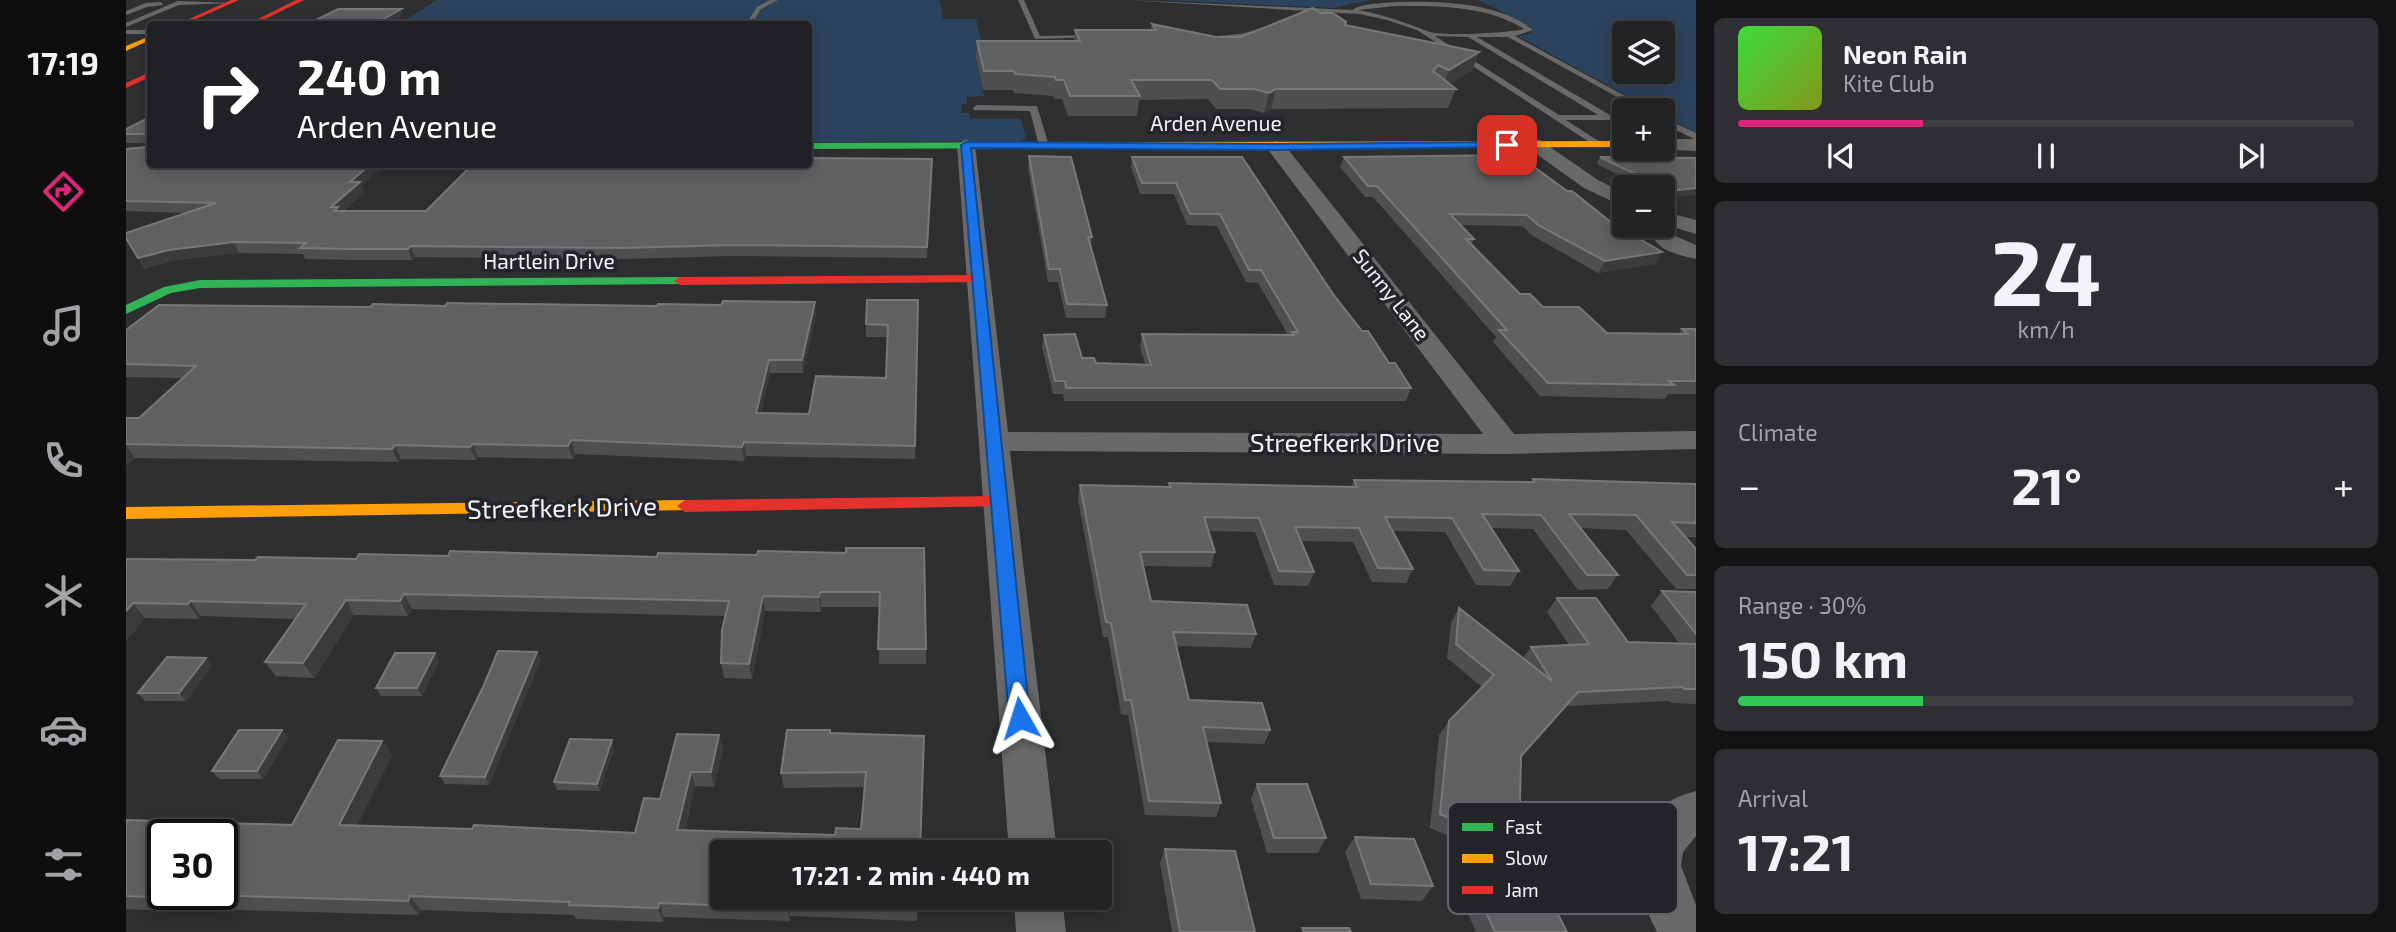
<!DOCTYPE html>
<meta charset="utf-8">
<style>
:root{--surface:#222325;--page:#2e2f32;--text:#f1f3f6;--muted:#a2a4a7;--line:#3f4042;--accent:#db2777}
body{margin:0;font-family:"Exo 2",sans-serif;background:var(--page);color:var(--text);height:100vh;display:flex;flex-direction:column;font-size:26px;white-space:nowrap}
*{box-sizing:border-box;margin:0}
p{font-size:23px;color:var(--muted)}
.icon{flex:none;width:38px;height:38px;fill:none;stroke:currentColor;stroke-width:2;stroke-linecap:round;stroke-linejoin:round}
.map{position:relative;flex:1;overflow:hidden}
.side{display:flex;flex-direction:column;gap:18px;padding:18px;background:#131314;width:700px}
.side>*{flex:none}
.guide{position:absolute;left:21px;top:21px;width:665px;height:147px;border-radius:7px;box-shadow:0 4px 18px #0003,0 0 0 2px var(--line);background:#202124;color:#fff;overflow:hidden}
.fabs{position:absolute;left:1486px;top:21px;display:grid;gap:14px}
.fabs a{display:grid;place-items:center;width:63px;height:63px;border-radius:7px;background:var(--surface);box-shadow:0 4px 18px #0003,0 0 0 2px var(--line);font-size:35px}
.speed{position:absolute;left:21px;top:819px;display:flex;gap:14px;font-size:35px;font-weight:700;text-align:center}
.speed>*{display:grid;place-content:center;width:91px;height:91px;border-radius:50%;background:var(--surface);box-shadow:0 4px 18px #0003,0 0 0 2px var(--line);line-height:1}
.speed .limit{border:4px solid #111;border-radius:10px;background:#fff;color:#111}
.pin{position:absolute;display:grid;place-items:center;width:60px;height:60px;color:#fff;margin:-30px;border-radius:14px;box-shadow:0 4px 10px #0006}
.me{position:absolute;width:77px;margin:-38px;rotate:354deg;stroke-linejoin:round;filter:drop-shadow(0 0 5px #0008)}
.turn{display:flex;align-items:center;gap:24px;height:147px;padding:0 35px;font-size:32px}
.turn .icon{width:91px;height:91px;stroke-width:2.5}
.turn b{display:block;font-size:49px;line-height:60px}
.big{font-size:52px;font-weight:700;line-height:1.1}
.side .card{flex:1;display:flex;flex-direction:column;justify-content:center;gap:10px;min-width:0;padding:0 24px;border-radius:10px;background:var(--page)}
.side .dial{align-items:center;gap:0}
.dial b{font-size:91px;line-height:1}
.song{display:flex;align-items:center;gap:21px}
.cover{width:84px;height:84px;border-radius:10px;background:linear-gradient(135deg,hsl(120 70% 55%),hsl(70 70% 35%))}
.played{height:7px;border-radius:4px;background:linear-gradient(90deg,var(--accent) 30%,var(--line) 30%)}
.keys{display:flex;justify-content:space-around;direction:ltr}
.heat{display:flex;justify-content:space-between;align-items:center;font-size:38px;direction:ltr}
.charge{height:10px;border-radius:5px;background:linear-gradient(90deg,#34c759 30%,var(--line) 0)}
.trip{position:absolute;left:584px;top:840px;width:402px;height:70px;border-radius:7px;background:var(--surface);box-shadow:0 4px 18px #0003,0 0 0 2px var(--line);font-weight:700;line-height:70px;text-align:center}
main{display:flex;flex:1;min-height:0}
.dock{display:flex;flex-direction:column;width:126px;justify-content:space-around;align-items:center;background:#0e0e0f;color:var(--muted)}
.dock .icon{width:49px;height:49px}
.dock .on{color:var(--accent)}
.dock b{font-size:32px;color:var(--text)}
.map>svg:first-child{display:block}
.green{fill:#2c435e;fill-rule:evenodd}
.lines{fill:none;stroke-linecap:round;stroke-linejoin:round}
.lane{fill:#69696a;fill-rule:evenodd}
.street{fill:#69696a;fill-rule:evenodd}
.fast{fill:#30b455;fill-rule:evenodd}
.slow{fill:#ff9f0a;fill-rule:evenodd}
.jam{fill:#e5322d;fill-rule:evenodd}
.wall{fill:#4e4f51}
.shaded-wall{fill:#3a3b3d}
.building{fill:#606163;stroke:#76787a;stroke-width:2}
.route{fill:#1a73e8;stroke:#114b97;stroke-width:2}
.labels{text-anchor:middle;stroke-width:7;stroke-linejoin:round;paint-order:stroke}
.far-street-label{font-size:21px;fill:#f1f3f5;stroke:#232528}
.street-label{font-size:26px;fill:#f1f3f5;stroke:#232528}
.key{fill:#232528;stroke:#616366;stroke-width:2}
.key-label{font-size:19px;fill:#f1f3f5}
</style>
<main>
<nav class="dock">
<b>17:19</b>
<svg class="icon on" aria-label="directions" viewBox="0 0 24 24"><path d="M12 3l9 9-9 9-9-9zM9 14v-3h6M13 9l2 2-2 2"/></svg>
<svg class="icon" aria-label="music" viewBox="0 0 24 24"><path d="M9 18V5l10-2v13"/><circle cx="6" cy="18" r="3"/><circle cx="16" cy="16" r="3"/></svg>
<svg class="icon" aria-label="phone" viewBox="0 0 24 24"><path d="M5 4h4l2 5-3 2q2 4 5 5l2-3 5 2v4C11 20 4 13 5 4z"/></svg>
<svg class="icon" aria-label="climate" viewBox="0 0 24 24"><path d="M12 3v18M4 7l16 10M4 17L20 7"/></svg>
<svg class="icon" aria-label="car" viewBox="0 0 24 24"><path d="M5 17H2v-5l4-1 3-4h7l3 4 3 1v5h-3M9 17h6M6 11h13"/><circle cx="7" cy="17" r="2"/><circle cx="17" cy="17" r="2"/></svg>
<svg class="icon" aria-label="filters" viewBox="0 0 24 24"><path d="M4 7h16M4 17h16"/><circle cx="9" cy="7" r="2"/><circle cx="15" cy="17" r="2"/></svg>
</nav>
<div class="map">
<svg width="1570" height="932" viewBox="0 0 1570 932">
<rect width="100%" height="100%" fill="#2e2f31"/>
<path class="green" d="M311 0H811L814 1 817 19H850L859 58 850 59 858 96 841 97V104L835 105 836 113H843L844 119H895L900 138 894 141 683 142 682 24H273Z
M1036 0H1305H1245L1206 8Z
M1333 0H1570V133L1537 115 1536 110H1527L1392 36 1405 34 1406 28 1353 0ZM1498 33H1536V72H1498Z"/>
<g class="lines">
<path class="lane" d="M644 0H652L635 9 626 24H620L631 7Z
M892 0H898L914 36 969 35 972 37 909 39Z
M1000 0 1226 10C1232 5 1247 4 1256 3 1301 0 1372 0 1407 30L1389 36 1525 110H1515L1382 37H1351L1484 115 1498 114V120H1440L1474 142 1476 144 1471 147 1291 30 1261 20 1233 14ZM1268 6C1311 6 1360 5 1398 29 1382 33 1315 37 1301 31 1278 22 1258 15 1233 10ZM1309 36 1342 37 1472 115H1433Z
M52 1 106 3 53 5 0 27V23Z
M35 2 37 5 21 7 0 15V11L20 3Z
M1140 27 1142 30 1115 38 1083 39 1080 37 1115 34Z
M0 30H24V34H0Z
M851 105 911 106 923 146 918 149 913 146 904 111 848 110 847 108Z
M1536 117 1570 133V140L1536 123Z"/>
<path class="street" d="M840 139 849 145 882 432 1357 434 1143 151 1141 147 1150 141 1157 143 1388 434 1570 431V449L1380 454 884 451 931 852H883L831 145Z
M1408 139 1414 140 1472 180 1498 193V207L1458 188 1402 148 1399 144Z
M1536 139H1570V151L1530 149H1536Z
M1536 211 1570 220V234L1547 227V235L1570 245V259C1550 254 1525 250 1525 226H1536Z
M1570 791V836L1557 852 1555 866 1570 905V932H1531C1522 913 1511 892 1508 871 1504 849 1522 816 1540 804 1549 797 1560 794 1570 791Z
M888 898H936L940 932H890Z"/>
<path class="fast" d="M682 143 1012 142 1017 145 1012 148 682 149Z
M554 277 560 281 558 284 74 288 45 293 0 314V305L38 287 74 280Z"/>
<path class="slow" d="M24 36V40L0 51V46Z
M1498 141V147L1012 148 1007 145 1012 142Z
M559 500 567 506 565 510 0 519V507Z"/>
<path class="jam" d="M105 0H113L59 24H52Z
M170 0H178L129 24H122Z
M24 72V77L0 88V83Z
M851 275 857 279 855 282 554 285 548 281 554 277Z
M873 496 881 502 879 506 559 512 551 506 559 500Z"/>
</g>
<path class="wall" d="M1194 13 1219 25 1353 52 1346 70 1324 84 1330 89 1322 108 1145 109 1138 113 1124 109H1090L1082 99 1013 100 1011 116H942L936 99H929L927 96 888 93 887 90H857L850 58 851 41H948L949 30H1025L1026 24 1090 37H1115Z
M0 129 235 186 238 192 217 211H300L806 159 801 258 605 256 497 259 289 257 286 260H229L179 259 177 254 113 253 49 260 18 269 61 213 0 211V149L21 147V143H0Z
M1392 155 1529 264 1472 273 1407 236 1396 226 1335 225 1348 239 1345 245 1394 294 1417 307 1481 333 1553 334 1556 329H1570V394H1542L1539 399 1414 396 1367 342 1370 337 1247 197H1239L1214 167 1218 157Z
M903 156 966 237 965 247 981 305 979 318H940L932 282H922L902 168Z
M1006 157H1116L1207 294 1263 363 1285 388 1280 401H938L937 394H927L916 347 918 335 956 358 970 363 1019 364 1014 347 1016 334 1162 335 1132 283 1120 282 1091 226 1061 225 1048 194H1014L1005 167Z
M1474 157 1570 158 1540 198 1536 197V187H1517L1471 164Z
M792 300 789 459 620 456 618 461 449 454 447 459 352 457 350 460 275 459 272 462 9 458 0 465V418H13L56 378 0 377V330L690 315 677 373H644L635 413 683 414 760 378 762 337H740V324Z
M1407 479 1570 484V537H1559L1570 549V589H1550L1500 530 1455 528 1492 575 1482 589 1452 590 1407 529 1365 528 1393 571 1384 586 1350 585 1319 532 1267 531 1287 569 1280 583 1246 582 1227 542 1175 541 1188 572 1182 586 1148 585 1129 532 1083 531 1089 552 1085 567 1017 566 1025 601 1130 634 1125 648 1050 646 1063 700 1144 730 1138 744 1080 742 1095 803 1090 817 1019 815 1002 715 995 714 982 637H977L952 499 954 485 1042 487 1043 483 1225 487 1228 480 1405 482Z
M720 548 800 649V664H753L754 607H695V612L639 611 626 679 598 678 595 663 599 616 286 609 282 616 228 615 188 678 150 676 139 662 169 619 75 616 73 619 19 618 0 641V559H230L322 556 531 557 720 553Z
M1536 591 1570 592V704L1545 703 1544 701 1441 706 1395 758 1393 846 1382 860 1304 828 1313 735 1323 721 1356 687 1321 658 1325 623 1333 608 1397 658 1405 647 1443 645 1421 612 1431 598 1502 642 1554 644 1525 606Z
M309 653 313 661 296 696H255L250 688Z
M415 659 363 785 319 784 314 776Z
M86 666 60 701H19L12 693Z
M156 730 162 738 137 779H93L86 771Z
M704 733 798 736 791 921 664 916V921L538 917 537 922 450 919 448 915 295 910 292 915 43 908 40 911 0 909V820L166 825 256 741 266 755 231 825 509 833 534 799 593 735 597 750 588 787 569 786 559 830 709 835 735 829 739 787 658 788 655 773Z
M488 748 474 791 431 790 428 782Z
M1131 784 1200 838 1192 853H1141L1125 799Z
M1229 837 1307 886 1296 901 1235 899 1219 852Z
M1039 849 1129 932H1046L1034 863Z
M1344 876 1441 932H1350L1332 891Z"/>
<path class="shaded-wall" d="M275 9 277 16 264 24H249Z
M1353 52 1346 70 1316 89 1323 70Z
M1150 89 1145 109 1138 113 1143 93Z
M245 164H260L235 186 238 192 214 213 205 207 224 182Z
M1570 188V195L1540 198 1544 191Z
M108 242 113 253 49 260 18 269 12 258 43 250Z
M285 246 289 257 286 260 282 249Z
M1536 252 1529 264 1472 273 1479 261Z
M689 302 690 315 677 373 676 360Z
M643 360 644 373 632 426 630 413Z
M445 440 449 454 447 459 442 446Z
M618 442 620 456 618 461 616 447Z
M347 444 352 457 350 460 344 447Z
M0 445 9 458 1 465 0 464Z
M269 445 275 459 272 462 266 449Z
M694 592 695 607V612L693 597Z
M278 594 286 609 282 616 274 601Z
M637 596 639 611 626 679 623 664Z
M220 600 228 615 188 678 177 663Z
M64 601 75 616 73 619 62 604Z
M7 603 19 618 0 641V611Z
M411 652 415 659 363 785 359 777Z
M309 653 313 661 296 696 291 688Z
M80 658 86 666 60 701 53 693Z
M1452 692 1441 706 1384 770 1395 756Z
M156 730 162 738 137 779 131 771Z
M593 735 597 750 588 787 585 772Z
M486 740 488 748 474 791 471 784Z
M256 741 266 755 224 839 213 825Z
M565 772 569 786 556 844 551 830Z
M27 894 43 908 40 911 25 897Z
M284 896 295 910 292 915 282 901Z
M533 903 538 917 537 922 532 908Z
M662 903 664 916V921L661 908Z"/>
<path class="building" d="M1187 8 1194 13H1207L1220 22 1219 25 1353 52 1323 70 1312 65 1307 71 1330 89H1150L1143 93 1128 89H1094L1086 80H1005L1014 96H944L938 80H930L929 77 889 74 888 71H858L851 41H954L949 30H1030L1026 24 1090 37H1115Z
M212 9H275L249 24H182Z
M24 117V164H245L224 182H234L205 207H212L208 211H300L347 164H682V158L806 159 801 247 604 245 495 248 285 246 282 249H224L174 248 180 243 108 242 43 250 12 258 0 238V233L90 203 0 201V149L21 147V134H0V129Z
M1392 155 1441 191H1446L1486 223 1536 252 1479 261 1412 225 1401 215 1324 214 1348 239H1340L1394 294H1404L1417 307H1453L1481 333 1562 334 1556 329H1570V381H1543L1548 385 1422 383 1373 330H1381L1251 186H1242L1218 157Z
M903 156 945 157 966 237H962L981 305 941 304 934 269H923Z
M1006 157H1116L1207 294 1236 331H1242L1263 363H1269L1285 388H940L939 381H929L918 335 949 334 956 358H968L970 363 1025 365 1016 334 1168 335 1166 332H1172L1135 270H1123L1094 214H1064L1050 183H1016Z
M1474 157 1570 158V188L1544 191Z
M741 300H792L789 446 618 442 616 447 445 440 442 446 347 444 344 447 269 445 266 449 0 444V418H13L70 366 0 364V330L33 305 244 307 247 304 319 306 321 303 531 306 532 304 595 305 597 301 689 302 676 360H643L630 413 683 414 690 376 760 378 762 325 740 324Z
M1407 479 1570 484V523L1546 522 1570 549V575H1561L1510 515 1443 514 1492 575H1461L1415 515 1356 514 1393 571 1358 570 1326 518 1259 517 1287 569 1252 568 1233 528 1169 527 1188 572 1153 571 1133 518 1078 517 1089 552H1014L1025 601 1121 605 1130 634 1047 632 1063 700 1136 703 1144 730 1077 727 1095 803 1023 801 1005 700H999L985 623 980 622 954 485 1045 487 1043 483 1231 487 1228 480 1409 482Z
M720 548H798L800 649H752L754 592H694L693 597 637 596 623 664 595 663 596 630 603 601 278 594 274 601 220 600 177 663 139 662 180 604 64 601 62 604 7 603 0 611V559L129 560 132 557 230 559 233 554 322 556 324 551 531 557 532 553 631 555 632 551 720 553Z
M1536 591 1570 592V634Z
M1431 598H1470L1502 642 1570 644V689H1558L1557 687 1452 692 1395 756 1393 846 1314 814 1323 721 1368 675 1330 644 1333 608 1426 681 1405 647 1463 644Z
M372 651 411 652 359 777 314 776 357 687Z
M269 653H309L291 688H250Z
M41 657 80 658 53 693H12Z
M113 730H156L131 771H86Z
M661 730H704V733L798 736 794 852H597V898H792V907L662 903 661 908 533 903 532 908 443 905 444 902 284 896 282 901 43 894H96V835H37V894H27L25 897 0 896V820L166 825 212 740 256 741 213 825 346 829 348 825 509 833 518 798 534 799 551 734 593 735 585 772H565L551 830 709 835 710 828 735 829 740 772 655 773Z
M444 739 486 740 471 784 428 782Z
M1131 784H1181L1200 838H1148Z
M1229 837 1288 839 1307 886 1245 884Z
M1039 849 1109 851 1129 932H1054Z
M1344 876 1414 879 1441 932H1369Z
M1176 928H1223L1225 932H1178Z"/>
<path class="route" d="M840 142 1150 144 1381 142 1386 145 1381 147 1150 150 845 148 904 718 901 724 894 727 886 724 883 718 835 145Z"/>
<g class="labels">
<g class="far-street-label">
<text x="1090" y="131">Arden Avenue</text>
<text x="423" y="269">Hartlein Drive</text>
<text transform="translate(1265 295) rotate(52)" y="7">Sunny Lane</text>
</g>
<g class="street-label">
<text x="1219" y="452">Streefkerk Drive</text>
<text transform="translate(436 508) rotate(-1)" y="9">Streefkerk Drive</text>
</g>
</g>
<rect x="1322" y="802" width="230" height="112" rx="10" class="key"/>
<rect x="1336" y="823" width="31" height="8" fill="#30b455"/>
<rect x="1336" y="854" width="31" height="9" fill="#ff9f0a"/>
<rect x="1336" y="886" width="31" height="8" fill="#e5322d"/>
<g class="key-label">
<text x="1379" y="834">Fast</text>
<text x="1379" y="865">Slow</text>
<text x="1379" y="897">Jam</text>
</g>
</svg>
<div class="fabs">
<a><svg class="icon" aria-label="layers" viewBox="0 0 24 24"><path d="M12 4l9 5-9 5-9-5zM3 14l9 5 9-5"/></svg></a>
<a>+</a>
<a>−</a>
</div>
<div class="speed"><div class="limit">30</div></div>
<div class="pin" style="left:1381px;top:145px;background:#d93025"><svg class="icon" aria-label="arrive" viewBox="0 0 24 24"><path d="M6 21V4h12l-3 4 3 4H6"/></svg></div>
<svg class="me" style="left:894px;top:718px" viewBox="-20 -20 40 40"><path d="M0-17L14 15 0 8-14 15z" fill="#1a73e8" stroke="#fff" stroke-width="4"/></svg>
<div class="trip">17:21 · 2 min · 440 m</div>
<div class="guide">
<div class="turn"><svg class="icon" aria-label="right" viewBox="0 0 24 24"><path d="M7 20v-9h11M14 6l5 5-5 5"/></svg><div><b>240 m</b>Arden Avenue</div></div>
</div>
</div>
<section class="side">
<div class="card">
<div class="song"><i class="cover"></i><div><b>Neon Rain</b><p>Kite Club</p></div></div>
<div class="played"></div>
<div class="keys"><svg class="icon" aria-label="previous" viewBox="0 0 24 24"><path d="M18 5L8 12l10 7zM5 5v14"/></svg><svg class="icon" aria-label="pause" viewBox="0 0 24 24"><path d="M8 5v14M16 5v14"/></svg><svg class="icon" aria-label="next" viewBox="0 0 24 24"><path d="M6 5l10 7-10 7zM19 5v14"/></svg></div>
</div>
<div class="card dial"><b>24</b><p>km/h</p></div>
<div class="card"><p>Climate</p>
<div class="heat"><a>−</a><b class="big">21°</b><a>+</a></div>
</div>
<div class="card"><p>Range · 30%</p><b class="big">150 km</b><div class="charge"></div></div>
<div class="card"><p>Arrival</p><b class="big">17:21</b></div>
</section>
</main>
